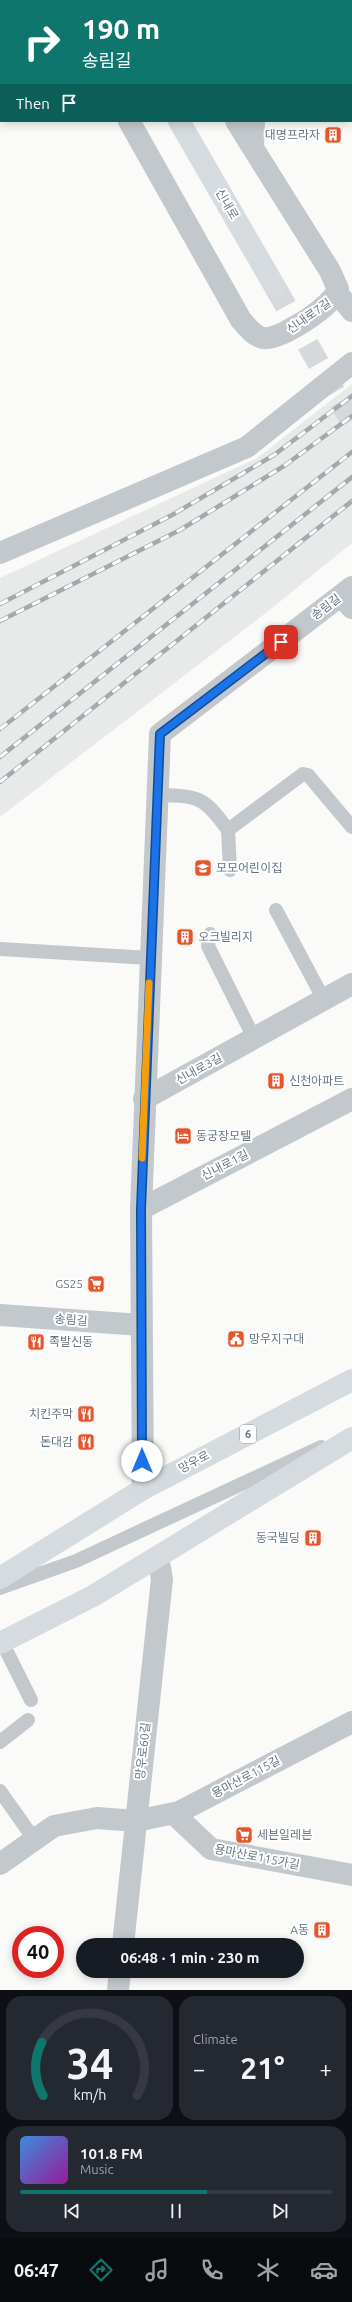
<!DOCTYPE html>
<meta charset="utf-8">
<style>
:root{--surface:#171b24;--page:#242831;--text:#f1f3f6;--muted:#9ea1a6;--line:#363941;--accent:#0f766e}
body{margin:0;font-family:Ubuntu,"Noto Sans KR",sans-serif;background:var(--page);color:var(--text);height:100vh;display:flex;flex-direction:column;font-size:15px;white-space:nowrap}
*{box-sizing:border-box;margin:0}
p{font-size:13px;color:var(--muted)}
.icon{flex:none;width:22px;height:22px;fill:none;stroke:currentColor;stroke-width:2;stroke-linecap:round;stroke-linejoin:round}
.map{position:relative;height:1990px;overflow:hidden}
.side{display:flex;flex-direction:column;gap:6px;padding:6px;background:#0d0f14;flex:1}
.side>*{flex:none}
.banner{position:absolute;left:0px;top:0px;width:352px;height:122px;box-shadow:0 2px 10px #0003;background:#0f766e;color:#fff;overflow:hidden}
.speed{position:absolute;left:12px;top:1926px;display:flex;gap:8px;font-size:20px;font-weight:700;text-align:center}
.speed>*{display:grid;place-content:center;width:52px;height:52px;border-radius:50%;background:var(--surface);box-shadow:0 2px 10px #0003;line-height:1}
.speed .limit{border:6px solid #d22;background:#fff;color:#111}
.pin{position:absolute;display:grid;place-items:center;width:34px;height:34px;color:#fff;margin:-17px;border-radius:8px;box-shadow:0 2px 6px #0006}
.me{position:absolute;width:44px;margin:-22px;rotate:0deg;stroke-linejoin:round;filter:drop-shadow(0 0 3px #0008)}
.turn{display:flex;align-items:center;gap:14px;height:84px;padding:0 16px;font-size:18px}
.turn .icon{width:52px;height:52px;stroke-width:2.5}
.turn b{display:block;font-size:28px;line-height:34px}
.then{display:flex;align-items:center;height:38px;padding:0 16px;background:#0003;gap:8px;font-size:15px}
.big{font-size:30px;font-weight:600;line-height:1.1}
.side .tile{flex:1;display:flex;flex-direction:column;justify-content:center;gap:6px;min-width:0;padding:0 14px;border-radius:16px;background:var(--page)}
.side .dial{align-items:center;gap:0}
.dial svg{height:104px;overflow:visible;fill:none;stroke:var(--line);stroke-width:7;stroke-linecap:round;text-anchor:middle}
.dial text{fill:var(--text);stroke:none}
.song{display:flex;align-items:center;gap:12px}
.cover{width:48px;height:48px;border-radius:6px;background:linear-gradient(135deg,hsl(210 70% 55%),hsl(300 70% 35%))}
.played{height:4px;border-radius:2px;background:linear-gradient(90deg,var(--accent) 60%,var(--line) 60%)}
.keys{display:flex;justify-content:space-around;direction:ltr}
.heat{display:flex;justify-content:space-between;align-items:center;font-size:22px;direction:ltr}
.side .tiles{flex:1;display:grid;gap:6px;grid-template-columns:1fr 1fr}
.tile:last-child{grid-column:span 2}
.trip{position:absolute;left:76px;top:1938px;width:228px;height:40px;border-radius:20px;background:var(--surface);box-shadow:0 2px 10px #0003;font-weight:600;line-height:40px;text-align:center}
.dock{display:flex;height:64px;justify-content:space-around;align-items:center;background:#090b0e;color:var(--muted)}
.dock .icon{width:28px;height:28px}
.dock .on{color:var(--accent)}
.dock b{font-size:18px;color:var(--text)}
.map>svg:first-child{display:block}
.built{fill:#e8e9e9}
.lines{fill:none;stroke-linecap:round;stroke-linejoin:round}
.secondary-tunnel{stroke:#d5d9db;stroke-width:22;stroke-dasharray:22 11;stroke-linecap:butt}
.service{stroke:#c3c8cc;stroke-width:14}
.minor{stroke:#c3c8cc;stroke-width:22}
.tertiary{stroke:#c3c8cc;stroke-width:22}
.secondary{stroke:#d6dbdf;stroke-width:22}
.primary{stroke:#d6dbdf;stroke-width:22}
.rail-casing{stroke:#a2aab0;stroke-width:4.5}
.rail{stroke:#fff;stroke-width:3;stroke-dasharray:9;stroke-linecap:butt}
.route-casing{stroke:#114b97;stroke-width:10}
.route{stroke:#1a73e8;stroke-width:7}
.slow{stroke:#f59e0b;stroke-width:7}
.labels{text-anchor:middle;stroke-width:4;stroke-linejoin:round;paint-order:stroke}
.shield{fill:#fff;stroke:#939fa8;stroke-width:1}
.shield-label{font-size:11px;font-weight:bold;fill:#657683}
.poi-label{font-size:12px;fill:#657683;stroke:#fff;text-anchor:start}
.street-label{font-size:12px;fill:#657683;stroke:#fff}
</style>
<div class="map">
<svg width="352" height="1990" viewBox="0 0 352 1990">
<rect width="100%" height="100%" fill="#fafaf8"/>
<path class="built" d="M352 384V543L267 612 0 817V578L257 458Z"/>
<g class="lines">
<path class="secondary-tunnel" d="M275 287 352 422"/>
<path class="service" d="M157 795C199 796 203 796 228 830L303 774 308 775 352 827
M228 830 230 870
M276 910 324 1000
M210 934 208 946 254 1038
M0 949 150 958
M0 1588 76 1561 321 1447
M2 1642 31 1700
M0 1742 28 1720
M0 1791 34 1839"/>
<path class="minor" d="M60 0 61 1
M157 0 158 1
M326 1 327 0
M0 97H1
M129 121 241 320C247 327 254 336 263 338 280 341 334 305 338 289L330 271 236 121
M337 293 352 311
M0 553 247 447 352 363
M341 596 352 608
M144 1099 352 984
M141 1209 352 1099
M0 1315 141 1325
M174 1814 211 1849 352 1875
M0 1864 54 1826 97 1818 136 1821 179 1812 352 1722
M123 1945 162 1579 158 1557
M118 1990 120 1971"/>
<path class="tertiary" d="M281 1V0
M253 147 254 121
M143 1489 141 1209 160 734 352 587"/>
<path class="secondary" d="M110 0 111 1
M179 121 275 287"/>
<path class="primary" d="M0 1578 143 1489 352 1380
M0 1643 93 1596 352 1438"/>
<defs>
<path id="rail" d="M0 604 172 515 274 455 352 396
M0 621 180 530 284 466 352 416
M0 729 352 452
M0 757 352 477
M0 782 352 501"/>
</defs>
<use href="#rail" class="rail-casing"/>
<use href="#rail" class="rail"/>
</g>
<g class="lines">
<defs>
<path id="route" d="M142 1461 141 1209 160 734 281 642"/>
</defs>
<use href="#route" class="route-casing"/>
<use href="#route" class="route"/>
<path class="slow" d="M142 1158 149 983"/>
</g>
<defs>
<symbol id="building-square" viewBox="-11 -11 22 22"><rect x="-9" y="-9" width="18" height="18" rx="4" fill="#e4572e" stroke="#fff"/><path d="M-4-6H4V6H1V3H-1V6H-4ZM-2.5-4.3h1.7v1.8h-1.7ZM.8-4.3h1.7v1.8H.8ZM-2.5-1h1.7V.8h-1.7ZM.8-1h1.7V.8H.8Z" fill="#fff"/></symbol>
<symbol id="school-square" viewBox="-11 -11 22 22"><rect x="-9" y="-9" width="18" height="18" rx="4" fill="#e4572e" stroke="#fff"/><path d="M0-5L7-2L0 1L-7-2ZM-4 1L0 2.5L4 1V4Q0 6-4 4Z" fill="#fff"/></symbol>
<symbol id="hotel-square" viewBox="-11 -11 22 22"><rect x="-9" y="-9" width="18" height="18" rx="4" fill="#e4572e" stroke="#fff"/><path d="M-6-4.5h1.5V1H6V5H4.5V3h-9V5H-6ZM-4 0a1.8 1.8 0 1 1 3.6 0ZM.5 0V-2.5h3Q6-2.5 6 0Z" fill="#fff"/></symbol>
<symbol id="supermarket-square" viewBox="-11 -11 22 22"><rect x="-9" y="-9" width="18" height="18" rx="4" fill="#e4572e" stroke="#fff"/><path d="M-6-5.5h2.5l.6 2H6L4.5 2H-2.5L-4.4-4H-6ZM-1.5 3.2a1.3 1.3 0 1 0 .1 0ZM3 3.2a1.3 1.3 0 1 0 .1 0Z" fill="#fff"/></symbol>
<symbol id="civic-square" viewBox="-11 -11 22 22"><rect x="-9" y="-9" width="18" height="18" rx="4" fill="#e4572e" stroke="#fff"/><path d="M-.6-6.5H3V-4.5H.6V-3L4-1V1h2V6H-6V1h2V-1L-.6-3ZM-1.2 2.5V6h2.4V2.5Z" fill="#fff"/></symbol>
<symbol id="restaurant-square" viewBox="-11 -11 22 22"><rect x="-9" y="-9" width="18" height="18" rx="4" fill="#e4572e" stroke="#fff"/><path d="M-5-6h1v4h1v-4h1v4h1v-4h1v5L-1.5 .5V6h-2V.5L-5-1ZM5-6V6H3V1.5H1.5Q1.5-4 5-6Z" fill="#fff"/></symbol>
</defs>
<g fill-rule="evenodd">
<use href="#building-square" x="323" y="125" width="20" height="20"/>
<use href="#school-square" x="193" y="858" width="20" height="20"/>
<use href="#building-square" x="175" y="927" width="20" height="20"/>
<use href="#building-square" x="266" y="1071" width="20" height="20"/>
<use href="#hotel-square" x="173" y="1126" width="20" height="20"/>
<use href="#supermarket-square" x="86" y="1274" width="20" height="20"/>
<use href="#civic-square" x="226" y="1329" width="20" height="20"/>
<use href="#restaurant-square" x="26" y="1332" width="20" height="20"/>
<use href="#restaurant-square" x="76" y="1404" width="20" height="20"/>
<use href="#restaurant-square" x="76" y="1432" width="20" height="20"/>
<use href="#building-square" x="303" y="1528" width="20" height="20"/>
<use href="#supermarket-square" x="234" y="1825" width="20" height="20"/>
<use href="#building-square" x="312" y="1920" width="20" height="20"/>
</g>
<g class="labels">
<rect class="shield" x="240" y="1425" width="16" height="18" rx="3"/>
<g class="shield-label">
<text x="248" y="1438">6</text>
</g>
<g class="poi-label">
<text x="320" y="139" text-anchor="end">대명프라자</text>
<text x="216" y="872">모모어린이집</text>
<text x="198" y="941">오크빌리지</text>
<text x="289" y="1085">신천아파트</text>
<text x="196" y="1140">동궁장모텔</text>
<text x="83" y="1288" text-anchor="end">GS25</text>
<text x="249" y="1343">망우지구대</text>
<text x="49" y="1346">족발신동</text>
<text x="73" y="1418" text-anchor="end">치킨주막</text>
<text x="73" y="1446" text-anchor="end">돈대감</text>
<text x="300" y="1542" text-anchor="end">동국빌딩</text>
<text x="257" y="1839">세븐일레븐</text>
<text x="309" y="1934" text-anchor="end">A동</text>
</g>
<g class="street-label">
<text transform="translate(227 204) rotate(60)" y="4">신내로</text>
<text transform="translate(309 316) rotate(-35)" y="4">신내로7길</text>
<text transform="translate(326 607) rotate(-37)" y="4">송림길</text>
<text transform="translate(199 1069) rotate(-29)" y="4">신내로3길</text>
<text transform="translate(225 1165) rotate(-27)" y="4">신내로1길</text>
<text transform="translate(71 1320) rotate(4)" y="4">송림길</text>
<text transform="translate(194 1462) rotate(-28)" y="4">망우로</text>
<text transform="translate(143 1751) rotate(-84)" y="4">망우로60길</text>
<text transform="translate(246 1777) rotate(-28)" y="4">용마산로115길</text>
<text transform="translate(257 1857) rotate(11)" y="4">용마산로115가길</text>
</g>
</g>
</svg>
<div class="speed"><div class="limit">40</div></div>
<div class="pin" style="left:281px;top:642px;background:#d93025"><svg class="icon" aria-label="arrive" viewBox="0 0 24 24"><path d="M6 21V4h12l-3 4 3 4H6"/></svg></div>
<svg class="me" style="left:142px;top:1461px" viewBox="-20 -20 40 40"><circle r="19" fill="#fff"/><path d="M0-13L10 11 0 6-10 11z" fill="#1a73e8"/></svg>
<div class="trip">06:48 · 1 min · 230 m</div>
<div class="banner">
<div class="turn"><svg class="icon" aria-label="right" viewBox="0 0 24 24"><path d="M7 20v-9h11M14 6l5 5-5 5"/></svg><div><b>190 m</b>송림길</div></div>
<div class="then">Then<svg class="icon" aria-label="arrive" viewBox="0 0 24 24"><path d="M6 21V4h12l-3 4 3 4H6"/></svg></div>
</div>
</div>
<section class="side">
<div class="tiles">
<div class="tile dial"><svg viewBox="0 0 100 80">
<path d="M14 69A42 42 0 1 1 86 69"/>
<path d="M14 69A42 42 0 0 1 13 28" stroke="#0f766e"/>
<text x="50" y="56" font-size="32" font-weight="700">34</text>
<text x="50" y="72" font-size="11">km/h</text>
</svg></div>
<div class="tile"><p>Climate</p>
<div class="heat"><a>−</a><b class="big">21°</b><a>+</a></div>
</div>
<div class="tile">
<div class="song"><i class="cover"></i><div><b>101.8 FM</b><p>Music</p></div></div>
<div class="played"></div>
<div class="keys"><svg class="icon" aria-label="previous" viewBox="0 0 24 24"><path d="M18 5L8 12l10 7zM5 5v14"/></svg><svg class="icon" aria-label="pause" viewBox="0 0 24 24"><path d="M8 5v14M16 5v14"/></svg><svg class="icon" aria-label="next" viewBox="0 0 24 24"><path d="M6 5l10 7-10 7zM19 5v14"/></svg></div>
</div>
</div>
</section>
<nav class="dock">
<b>06:47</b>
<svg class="icon on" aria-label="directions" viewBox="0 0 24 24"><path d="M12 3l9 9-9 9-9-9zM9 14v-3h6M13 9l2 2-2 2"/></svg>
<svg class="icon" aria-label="music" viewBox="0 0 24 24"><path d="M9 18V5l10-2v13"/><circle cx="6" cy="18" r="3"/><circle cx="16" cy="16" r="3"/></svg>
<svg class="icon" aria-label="phone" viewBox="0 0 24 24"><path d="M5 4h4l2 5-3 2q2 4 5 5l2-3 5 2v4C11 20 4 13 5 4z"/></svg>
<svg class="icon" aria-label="climate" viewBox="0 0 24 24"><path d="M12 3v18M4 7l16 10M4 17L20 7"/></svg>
<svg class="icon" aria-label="car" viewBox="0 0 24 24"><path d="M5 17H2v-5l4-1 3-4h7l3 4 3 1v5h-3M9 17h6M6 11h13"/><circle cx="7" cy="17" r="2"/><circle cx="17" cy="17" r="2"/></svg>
</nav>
